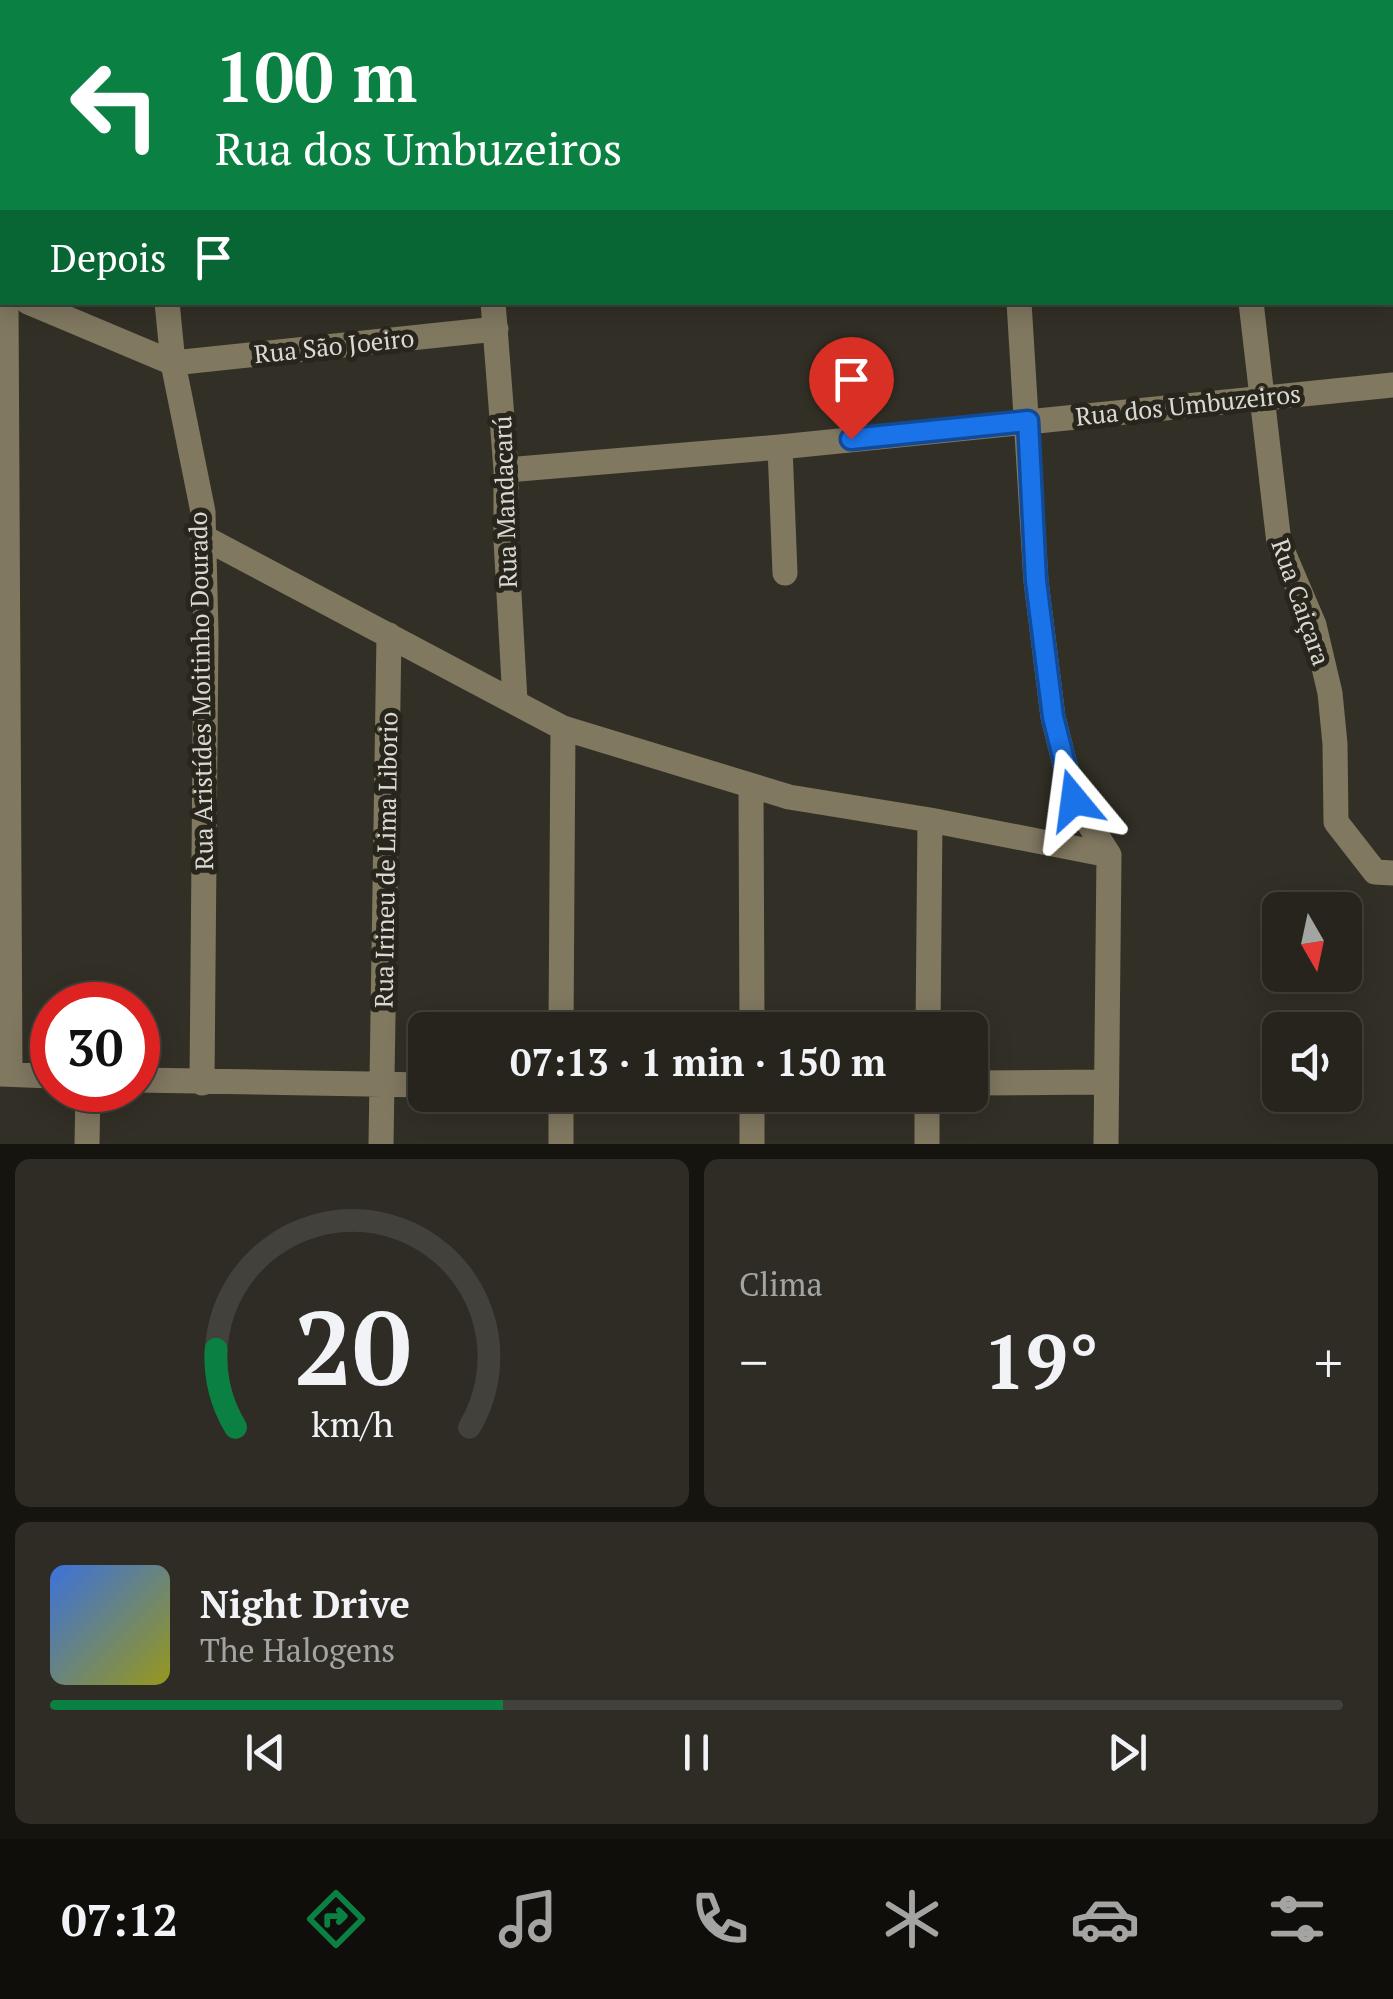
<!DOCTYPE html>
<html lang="pt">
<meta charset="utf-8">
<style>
:root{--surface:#26241c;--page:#2e2c25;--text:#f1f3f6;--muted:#a4a4a3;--line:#42413b;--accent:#0b8043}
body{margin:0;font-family:"PT Serif",serif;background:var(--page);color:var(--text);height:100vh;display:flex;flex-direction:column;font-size:38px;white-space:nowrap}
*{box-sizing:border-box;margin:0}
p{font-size:32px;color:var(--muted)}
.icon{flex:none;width:55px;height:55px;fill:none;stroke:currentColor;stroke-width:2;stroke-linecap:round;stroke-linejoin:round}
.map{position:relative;height:1144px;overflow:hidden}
.details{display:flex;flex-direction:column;gap:15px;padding:15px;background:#15140f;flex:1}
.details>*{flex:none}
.hud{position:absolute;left:0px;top:0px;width:1395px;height:305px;box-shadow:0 5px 25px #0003,0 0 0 2px var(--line);background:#0b8043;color:#fff;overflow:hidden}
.needle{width:65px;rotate:171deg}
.fabs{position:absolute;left:1262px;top:892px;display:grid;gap:20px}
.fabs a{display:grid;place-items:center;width:100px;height:100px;border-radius:15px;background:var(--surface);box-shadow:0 5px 25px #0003,0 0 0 2px var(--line);font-size:50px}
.speed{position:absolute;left:30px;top:982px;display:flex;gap:20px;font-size:50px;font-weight:700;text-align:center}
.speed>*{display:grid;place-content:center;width:130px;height:130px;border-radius:50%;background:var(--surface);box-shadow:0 5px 25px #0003,0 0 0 2px var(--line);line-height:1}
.speed .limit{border:15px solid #d22;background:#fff;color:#111}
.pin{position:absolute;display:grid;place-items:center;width:85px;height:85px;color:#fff;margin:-102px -42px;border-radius:50% 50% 50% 0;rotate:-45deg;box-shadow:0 0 10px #0007}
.pin .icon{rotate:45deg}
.me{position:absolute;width:110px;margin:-55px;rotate:344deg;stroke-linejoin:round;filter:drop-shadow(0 0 8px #0008)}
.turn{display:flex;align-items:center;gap:35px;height:210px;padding:0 50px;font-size:45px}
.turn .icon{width:130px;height:130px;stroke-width:2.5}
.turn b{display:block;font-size:70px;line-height:85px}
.then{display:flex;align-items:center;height:95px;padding:0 50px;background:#0003;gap:20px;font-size:38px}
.big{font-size:75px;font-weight:600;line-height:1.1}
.details .tile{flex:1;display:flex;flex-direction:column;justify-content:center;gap:15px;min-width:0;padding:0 35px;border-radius:15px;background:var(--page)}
.details .dial{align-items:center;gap:0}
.dial svg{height:260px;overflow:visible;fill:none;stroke:var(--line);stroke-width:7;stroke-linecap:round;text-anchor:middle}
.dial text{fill:var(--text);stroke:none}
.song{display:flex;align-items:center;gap:30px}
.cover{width:120px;height:120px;border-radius:15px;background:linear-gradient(135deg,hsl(220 70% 55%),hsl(60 70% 35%))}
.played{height:10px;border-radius:5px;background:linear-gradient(90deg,var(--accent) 35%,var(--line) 35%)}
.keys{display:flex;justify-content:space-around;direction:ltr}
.heat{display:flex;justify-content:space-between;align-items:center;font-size:55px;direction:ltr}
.details .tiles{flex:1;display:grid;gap:15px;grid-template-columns:1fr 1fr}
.tile:last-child{grid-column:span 2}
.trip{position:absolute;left:408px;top:1012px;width:580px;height:100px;border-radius:15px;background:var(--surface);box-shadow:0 5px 25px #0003,0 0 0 2px var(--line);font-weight:600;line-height:100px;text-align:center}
.dock{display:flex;height:160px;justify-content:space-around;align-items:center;background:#0f0e0b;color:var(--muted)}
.dock .icon{width:70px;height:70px}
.dock .selected{color:var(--accent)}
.dock b{font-size:45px;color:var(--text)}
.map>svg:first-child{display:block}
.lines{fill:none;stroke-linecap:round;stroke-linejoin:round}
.minor{stroke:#817860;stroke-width:25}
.route-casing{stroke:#114b97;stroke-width:25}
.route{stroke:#1a73e8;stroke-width:18}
.labels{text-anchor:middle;stroke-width:10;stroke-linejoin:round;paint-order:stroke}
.street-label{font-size:25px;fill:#dad8d2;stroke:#28261c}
</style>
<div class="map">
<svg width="1393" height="1144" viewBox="0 0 1393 1144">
<rect width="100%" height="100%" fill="#323026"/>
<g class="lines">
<path class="minor" d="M137 0V2
M456 0V2
M723 0V2
M992 0V2
M1220 0 1221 2
M1392 16 1393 15
M6 302 10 1074
M28 302 173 363 496 329
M167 302 173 363 203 512 206 632 202 1083
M493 302 506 470V540L515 701
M1019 302 1036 581 1053 717 1074 800 1109 855
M1251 302 1279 543 1314 625 1330 693 1335 744 1336 822 1375 872 1393 873
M780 447 785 573
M506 470 780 447 1393 385
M203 537 563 728 789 797 930 820 1109 855
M751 787 752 1030
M561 1030 563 728
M928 1030 930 820
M0 1074 52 1076
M138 1080 425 1085
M970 1083 1106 1082
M561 1095V1144
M87 1144 88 1090
M381 1144 389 635
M752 1144V1095
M927 1144V1095
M1106 1144 1109 855"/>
</g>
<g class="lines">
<defs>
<path id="route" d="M851 439 1028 421 1036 581 1053 717 1074 800"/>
</defs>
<use href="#route" class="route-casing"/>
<use href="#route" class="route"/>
</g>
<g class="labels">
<g class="street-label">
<text transform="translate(334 346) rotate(-6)" y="9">Rua São Joeiro</text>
<text transform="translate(1188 405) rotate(-6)" y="9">Rua dos Umbuzeiros</text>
<text transform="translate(505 502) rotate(-92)" y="9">Rua Mandacarú</text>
<text transform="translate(1301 602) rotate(71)" y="9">Rua Caiçara</text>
<text transform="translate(201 691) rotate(-91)" y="9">Rua Aristídes Moitinho Dourado</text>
<text transform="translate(386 860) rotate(-89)" y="9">Rua Irineu de Lima Liborio</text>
</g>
</g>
</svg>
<div class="fabs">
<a><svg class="needle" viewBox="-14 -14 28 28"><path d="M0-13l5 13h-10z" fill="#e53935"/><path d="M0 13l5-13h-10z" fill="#a4a4a3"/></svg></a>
<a><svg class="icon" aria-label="sound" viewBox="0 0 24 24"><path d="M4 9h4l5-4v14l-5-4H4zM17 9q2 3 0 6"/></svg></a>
</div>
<div class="speed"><div class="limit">30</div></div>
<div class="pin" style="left:851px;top:439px;background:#d93025"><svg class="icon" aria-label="arrive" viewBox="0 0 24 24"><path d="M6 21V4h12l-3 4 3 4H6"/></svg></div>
<svg class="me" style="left:1074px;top:800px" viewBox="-20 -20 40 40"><path d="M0-17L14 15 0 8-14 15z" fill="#1a73e8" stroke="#fff" stroke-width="4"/></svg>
<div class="trip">07:13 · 1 min · 150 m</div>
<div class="hud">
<div class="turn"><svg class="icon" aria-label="left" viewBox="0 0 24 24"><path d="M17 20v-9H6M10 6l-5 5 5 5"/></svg><div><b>100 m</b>Rua dos Umbuzeiros</div></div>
<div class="then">Depois<svg class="icon" aria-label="arrive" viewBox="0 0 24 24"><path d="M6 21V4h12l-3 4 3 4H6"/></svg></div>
</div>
</div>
<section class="details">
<div class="tiles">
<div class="tile dial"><svg viewBox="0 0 100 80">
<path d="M14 69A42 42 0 1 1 86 69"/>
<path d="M14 69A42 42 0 0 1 8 45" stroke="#0b8043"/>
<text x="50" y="56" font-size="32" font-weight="700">20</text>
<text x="50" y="72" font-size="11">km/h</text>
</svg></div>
<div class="tile"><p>Clima</p>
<div class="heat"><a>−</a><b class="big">19°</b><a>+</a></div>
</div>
<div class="tile">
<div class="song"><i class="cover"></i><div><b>Night Drive</b><p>The Halogens</p></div></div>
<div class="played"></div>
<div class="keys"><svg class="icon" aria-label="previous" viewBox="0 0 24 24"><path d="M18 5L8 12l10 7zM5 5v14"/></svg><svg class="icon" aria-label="pause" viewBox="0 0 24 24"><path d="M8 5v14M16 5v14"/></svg><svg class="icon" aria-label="next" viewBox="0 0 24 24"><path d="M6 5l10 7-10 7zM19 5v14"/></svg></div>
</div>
</div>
</section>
<nav class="dock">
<b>07:12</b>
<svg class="icon selected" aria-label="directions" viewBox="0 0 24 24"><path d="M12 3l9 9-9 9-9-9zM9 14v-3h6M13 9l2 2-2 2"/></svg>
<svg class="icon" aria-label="music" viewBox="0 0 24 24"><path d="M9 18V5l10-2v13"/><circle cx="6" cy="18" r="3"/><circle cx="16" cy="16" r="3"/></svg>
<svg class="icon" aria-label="phone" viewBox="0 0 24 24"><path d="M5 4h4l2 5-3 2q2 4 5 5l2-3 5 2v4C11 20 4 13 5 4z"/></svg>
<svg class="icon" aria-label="climate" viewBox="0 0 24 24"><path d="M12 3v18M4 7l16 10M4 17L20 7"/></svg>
<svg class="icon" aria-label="car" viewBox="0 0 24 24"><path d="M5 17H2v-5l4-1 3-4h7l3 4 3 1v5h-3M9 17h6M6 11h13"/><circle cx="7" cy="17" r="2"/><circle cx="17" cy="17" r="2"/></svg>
<svg class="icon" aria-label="filters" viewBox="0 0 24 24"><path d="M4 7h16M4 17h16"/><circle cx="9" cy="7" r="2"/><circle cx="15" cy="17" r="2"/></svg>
</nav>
